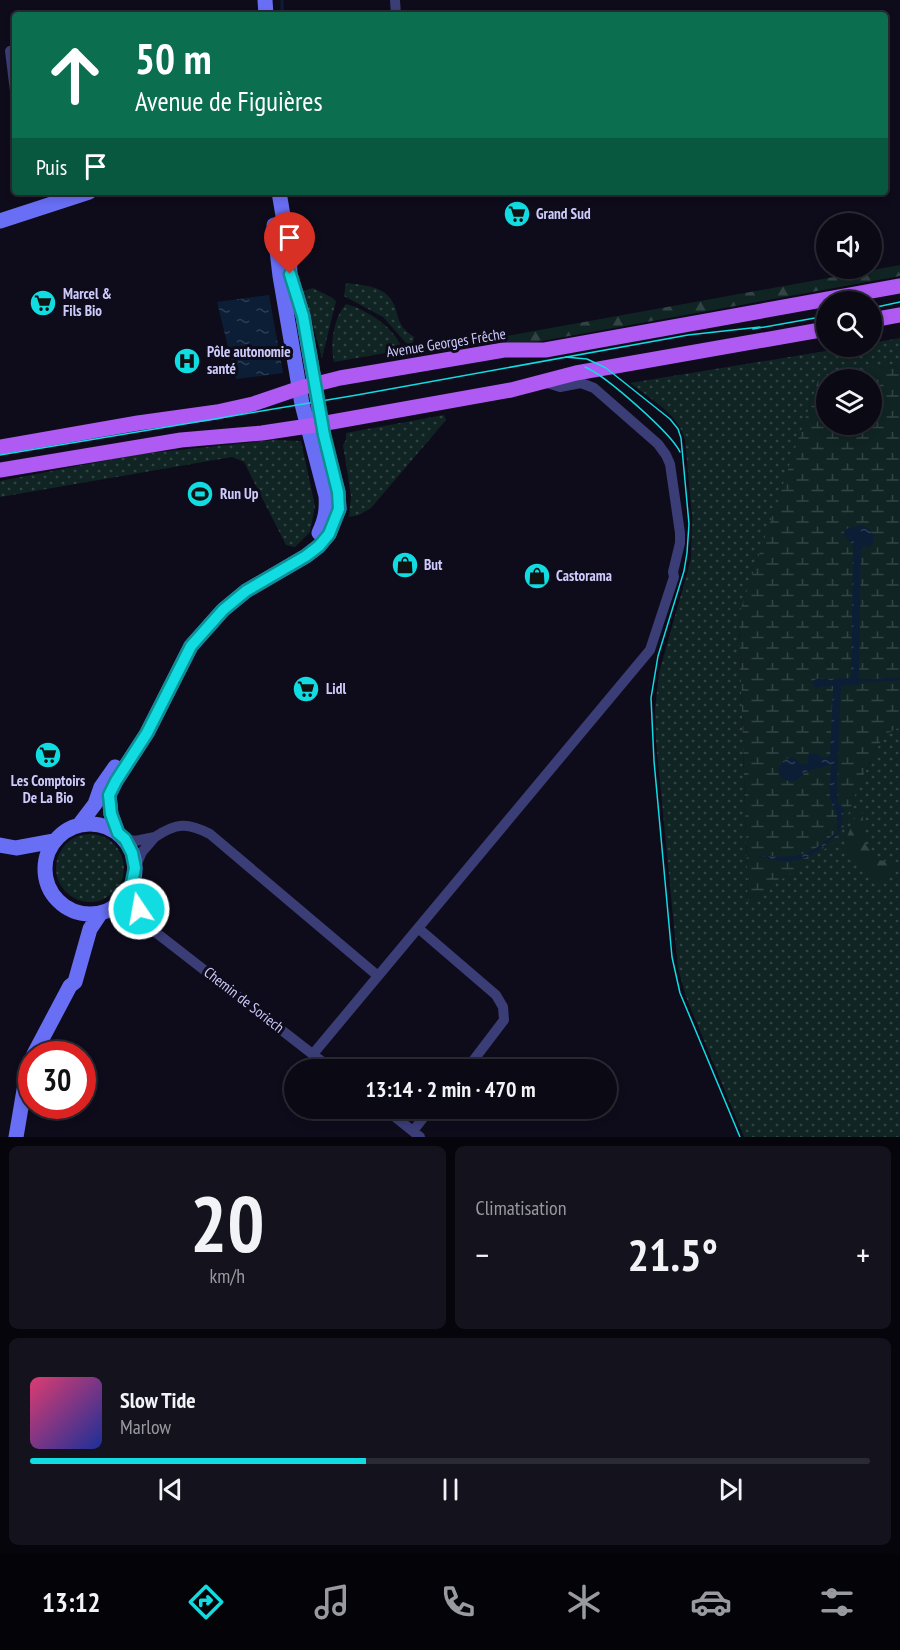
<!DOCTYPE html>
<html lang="fr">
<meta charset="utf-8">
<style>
:root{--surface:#0a0914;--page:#13121d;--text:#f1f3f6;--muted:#999aa0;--line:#2a2a34;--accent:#10dce1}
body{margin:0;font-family:"PT Sans Narrow",sans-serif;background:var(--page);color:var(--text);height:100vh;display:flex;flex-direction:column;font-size:22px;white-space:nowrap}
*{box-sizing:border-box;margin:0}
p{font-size:20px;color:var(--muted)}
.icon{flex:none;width:33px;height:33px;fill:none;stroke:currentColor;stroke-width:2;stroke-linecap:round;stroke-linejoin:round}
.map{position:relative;height:1137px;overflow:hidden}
.sheet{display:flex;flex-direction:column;gap:9px;padding:9px;background:#06050b;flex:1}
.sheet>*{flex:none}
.guide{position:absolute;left:12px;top:12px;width:876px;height:183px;border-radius:6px;box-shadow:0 3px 9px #0003,0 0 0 2px var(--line);background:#0b6e4f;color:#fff;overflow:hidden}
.controls{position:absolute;left:816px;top:213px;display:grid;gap:12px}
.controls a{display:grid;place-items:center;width:66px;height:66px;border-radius:50%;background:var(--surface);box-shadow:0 3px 9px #0003,0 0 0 2px var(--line);font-size:30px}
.speed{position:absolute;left:18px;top:1041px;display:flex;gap:12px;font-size:30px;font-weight:700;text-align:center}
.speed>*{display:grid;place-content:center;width:78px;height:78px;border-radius:50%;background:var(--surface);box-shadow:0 3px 9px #0003,0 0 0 2px var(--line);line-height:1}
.speed .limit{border:9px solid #d22;background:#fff;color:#111}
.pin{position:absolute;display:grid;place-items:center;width:51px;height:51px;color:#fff;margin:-62px -26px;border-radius:50% 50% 50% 0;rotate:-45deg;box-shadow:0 0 6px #0007}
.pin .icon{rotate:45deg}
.me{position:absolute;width:66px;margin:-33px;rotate:348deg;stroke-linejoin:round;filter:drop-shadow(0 0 4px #0008)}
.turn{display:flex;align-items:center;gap:21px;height:126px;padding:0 24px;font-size:27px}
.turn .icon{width:78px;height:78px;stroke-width:2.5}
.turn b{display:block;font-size:42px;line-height:51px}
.then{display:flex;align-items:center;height:57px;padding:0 24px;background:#0003;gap:12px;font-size:22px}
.big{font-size:45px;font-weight:700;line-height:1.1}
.sheet .card{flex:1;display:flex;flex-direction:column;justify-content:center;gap:9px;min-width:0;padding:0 21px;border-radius:9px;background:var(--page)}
.sheet .dial{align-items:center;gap:0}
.dial b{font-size:78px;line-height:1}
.song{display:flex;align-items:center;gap:18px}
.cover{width:72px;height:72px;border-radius:9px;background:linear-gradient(135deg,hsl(340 70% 55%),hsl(230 70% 35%))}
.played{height:6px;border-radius:3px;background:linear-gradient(90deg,var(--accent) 40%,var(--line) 40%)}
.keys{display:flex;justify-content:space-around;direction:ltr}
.heat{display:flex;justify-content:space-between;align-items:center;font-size:33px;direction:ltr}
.sheet .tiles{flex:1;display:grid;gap:9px;grid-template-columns:1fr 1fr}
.card:last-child{grid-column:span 2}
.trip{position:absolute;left:284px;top:1059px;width:333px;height:60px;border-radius:30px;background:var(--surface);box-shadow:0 3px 9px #0003,0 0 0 2px var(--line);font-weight:700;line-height:60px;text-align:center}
.tabs{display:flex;height:96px;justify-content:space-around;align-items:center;background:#040408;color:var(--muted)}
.tabs .icon{width:42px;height:42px}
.tabs .active{color:var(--accent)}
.tabs b{font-size:27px;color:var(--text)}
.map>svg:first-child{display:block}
.green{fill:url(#green-dots)}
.forest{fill:url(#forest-firs)}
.wetland{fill:url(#wetland-marsh);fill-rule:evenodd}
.water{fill:url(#water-ripples)}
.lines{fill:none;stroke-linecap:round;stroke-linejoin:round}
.stream{stroke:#0c1e35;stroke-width:3}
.street{stroke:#3b3d77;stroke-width:10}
.secondary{stroke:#696ff4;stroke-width:15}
.primary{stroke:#af5af3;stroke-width:15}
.tram{stroke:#10dce1;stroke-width:1.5}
.route-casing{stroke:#0a8f92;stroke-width:15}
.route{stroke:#10dce1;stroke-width:10}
.labels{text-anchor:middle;stroke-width:6;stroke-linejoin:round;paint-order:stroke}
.poi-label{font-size:15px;font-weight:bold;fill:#cdcbfb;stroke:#0e0c1b;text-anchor:start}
.street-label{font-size:15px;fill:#cdcbfb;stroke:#0e0c1b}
</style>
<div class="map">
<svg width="900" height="1137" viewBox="0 0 900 1137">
<defs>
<pattern id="green-dots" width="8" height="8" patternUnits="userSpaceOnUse" patternTransform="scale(1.5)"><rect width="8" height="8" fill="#102523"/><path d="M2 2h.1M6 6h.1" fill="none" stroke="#324344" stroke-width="1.8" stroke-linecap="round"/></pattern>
<pattern id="forest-firs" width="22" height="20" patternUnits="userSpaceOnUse" patternTransform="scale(1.5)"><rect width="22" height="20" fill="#102523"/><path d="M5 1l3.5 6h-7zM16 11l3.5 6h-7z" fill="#324344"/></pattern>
<pattern id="wetland-marsh" width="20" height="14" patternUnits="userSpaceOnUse" patternTransform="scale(1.5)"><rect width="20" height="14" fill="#102523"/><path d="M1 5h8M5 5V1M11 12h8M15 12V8" fill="none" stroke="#324344"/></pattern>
<pattern id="water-ripples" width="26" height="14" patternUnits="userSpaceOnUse" patternTransform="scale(1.5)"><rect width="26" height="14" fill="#0c1e35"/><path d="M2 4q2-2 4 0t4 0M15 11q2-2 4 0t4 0" fill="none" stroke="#2e3d53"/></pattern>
</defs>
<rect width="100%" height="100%" fill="#0e0c1b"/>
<path class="green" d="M346 283C361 285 380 285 390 298 402 314 392 322 414 337L412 347 407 344 383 317 344 296Z
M313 288 331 297 336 301 322 358 303 291Z
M346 304C368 310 395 328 403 350L334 362C330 344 333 319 346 304Z
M900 338V366L821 373 739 615 748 902 860 782 884 735 900 727V1137H744L686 997 678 968 656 741 655 710 659 673 691 559 692 517 685 440C679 414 649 398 630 383L850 347 872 346V343Z
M444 415 446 420 371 508 359 515 349 517 351 496 343 445 346 440V433Z
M274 440 301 441 315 506 310 532 295 547 286 545 244 462 232 457 0 497V481L140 454Z
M56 868a34 34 0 1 1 68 0a34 34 0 1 1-68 0Z"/>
<path class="forest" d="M900 265V276L536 342 507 344V336Z
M861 803 866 845 876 860 898 862 883 886 842 849Z"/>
<path class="wetland" d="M900 366V727L884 735 860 782 839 839 748 903 739 614 821 372ZM826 380H872V424H826Z"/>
<path class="water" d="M269 295 283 373 236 379 217 302Z
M860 525 867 527 873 534V543L869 547 864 546 861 550 859 685 841 686 837 787 838 802 844 809 840 832C810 860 797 868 757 856 796 857 806 860 837 831V812C825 800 831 780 831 765L805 772C798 784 783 785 778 771L782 762 790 757 798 760 802 765 808 763V755L810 754H818L822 758 830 757 833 686 819 687 817 689 812 683 814 680 819 678 822 679 851 678 853 545 843 534 846 529Z"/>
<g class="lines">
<path class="stream" d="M282 0V15
M859 681 900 679"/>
<path class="street" d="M395 0 396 15
M10 51 15 91
M155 837C176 823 187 822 210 834L378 976
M125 839 135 841 155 837 142 852 135 868
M131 888 139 909 152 929
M110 909 131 917 154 931 333 1070
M418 928 496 995 503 1007 504 1020 466 1070
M313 1054 650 650 674 577 673 572 680 543V533L670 464 666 455 658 444 594 388 581 383 560 387 544 382
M384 1108 420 1137
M413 1131 431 1108"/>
<path class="secondary" d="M265 0 266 15
M0 221 89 192
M274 225 280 276 302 404 326 496C327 511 325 520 319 533
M45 869a45 45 0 1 1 90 0a45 45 0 1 1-90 0Z
M79 825 95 804 101 787 115 767
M118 833 111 814 109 795 116 781 147 733 191 646 223 610 246 591 306 556 319 546 329 534 339 509 338 492 324 438 303 316 290 274 289 251 279 192
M0 845 16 848 54 841
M34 1054 70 986 75 982 90 929 100 914
M16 1137 24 1090 32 1060"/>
<path class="primary" d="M872 320 900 315
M0 447 138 423 217 412 253 404 300 388 340 378 504 350H545L900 286
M0 470 181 440 262 433 315 425 511 390 576 373 826 329"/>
<path class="tram" d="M872 308 900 302
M753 329 826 316
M565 357 587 359 606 368 670 419 678 429 681 438 689 524 687 553 684 571 658 656 651 698 654 761 672 957 680 993 740 1137
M585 367C605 375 671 433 680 452
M0 455 357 395 688 335 760 327"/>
</g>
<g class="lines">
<defs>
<path id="route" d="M139 909 131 888 135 868 132 853 125 839 118 833 111 814 109 795 116 781 147 733 191 646 223 610 246 591 306 556 319 546 329 534 339 509 338 492 324 435 303 316 290 274"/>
</defs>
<use href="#route" class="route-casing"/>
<use href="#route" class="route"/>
</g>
<defs>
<symbol id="supermarket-disc" viewBox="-11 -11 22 22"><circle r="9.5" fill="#10dce1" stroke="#0e0c1b"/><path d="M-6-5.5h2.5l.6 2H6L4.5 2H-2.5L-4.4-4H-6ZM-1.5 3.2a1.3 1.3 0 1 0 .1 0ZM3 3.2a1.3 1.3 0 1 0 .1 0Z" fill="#111"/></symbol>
<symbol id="hospital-disc" viewBox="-11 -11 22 22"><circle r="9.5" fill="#10dce1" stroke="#0e0c1b"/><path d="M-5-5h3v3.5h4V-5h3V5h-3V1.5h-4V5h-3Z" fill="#111"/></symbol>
<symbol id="stadium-disc" viewBox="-11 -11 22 22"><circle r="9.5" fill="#10dce1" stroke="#0e0c1b"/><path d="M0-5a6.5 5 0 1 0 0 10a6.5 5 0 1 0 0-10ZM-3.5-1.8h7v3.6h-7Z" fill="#111"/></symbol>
<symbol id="shop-disc" viewBox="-11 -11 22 22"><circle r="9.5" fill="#10dce1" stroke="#0e0c1b"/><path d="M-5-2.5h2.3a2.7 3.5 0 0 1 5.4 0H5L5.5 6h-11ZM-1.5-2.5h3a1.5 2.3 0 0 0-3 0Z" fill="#111"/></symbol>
</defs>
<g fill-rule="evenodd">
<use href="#supermarket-disc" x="502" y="199" width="30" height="30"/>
<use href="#supermarket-disc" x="28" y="288" width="30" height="30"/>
<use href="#hospital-disc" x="172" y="346" width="30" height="30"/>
<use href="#stadium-disc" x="185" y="479" width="30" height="30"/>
<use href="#shop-disc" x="390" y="550" width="30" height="30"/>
<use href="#shop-disc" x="522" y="561" width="30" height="30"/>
<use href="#supermarket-disc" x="291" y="674" width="30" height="30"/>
<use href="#supermarket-disc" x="33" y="740" width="30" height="30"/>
</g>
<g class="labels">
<g class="poi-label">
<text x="536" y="219">Grand Sud</text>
<text x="63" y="299">Marcel &amp;<tspan x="63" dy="17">Fils Bio</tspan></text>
<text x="207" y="357">Pôle autonomie<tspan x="207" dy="17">santé</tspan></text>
<text x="220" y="499">Run Up</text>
<text x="424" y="570">But</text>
<text x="556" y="581">Castorama</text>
<text x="326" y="694">Lidl</text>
<text x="48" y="786" text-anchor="middle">Les Comptoirs<tspan x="48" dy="17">De La Bio</tspan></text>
</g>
<g class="street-label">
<text transform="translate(446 343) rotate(-9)" y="5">Avenue Georges Frêche</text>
<text transform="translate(244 1000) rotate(38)" y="5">Chemin de Soriech</text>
</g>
</g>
</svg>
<div class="controls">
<a><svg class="icon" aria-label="sound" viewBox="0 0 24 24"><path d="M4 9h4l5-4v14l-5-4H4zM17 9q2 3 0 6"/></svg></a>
<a><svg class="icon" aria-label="search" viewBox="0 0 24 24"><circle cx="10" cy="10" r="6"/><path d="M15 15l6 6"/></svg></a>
<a><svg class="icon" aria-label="layers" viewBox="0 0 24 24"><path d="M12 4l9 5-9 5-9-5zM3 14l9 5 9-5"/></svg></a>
</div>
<div class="speed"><div class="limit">30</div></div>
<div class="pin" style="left:290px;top:274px;background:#d93025"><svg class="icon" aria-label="arrive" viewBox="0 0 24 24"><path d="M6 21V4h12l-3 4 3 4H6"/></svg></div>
<svg class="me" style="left:139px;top:909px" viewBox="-20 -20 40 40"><circle r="17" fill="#10dce1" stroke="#fff" stroke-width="3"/><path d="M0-11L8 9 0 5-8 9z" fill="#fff"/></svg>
<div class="trip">13:14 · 2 min · 470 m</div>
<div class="guide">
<div class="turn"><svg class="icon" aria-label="ahead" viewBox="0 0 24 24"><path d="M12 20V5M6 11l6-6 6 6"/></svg><div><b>50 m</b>Avenue de Figuières</div></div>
<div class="then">Puis<svg class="icon" aria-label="arrive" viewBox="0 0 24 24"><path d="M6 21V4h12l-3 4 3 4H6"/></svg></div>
</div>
</div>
<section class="sheet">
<div class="tiles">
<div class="card dial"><b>20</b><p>km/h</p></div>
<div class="card"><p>Climatisation</p>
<div class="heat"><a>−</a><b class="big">21.5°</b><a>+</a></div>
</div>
<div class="card">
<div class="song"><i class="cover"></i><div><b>Slow Tide</b><p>Marlow</p></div></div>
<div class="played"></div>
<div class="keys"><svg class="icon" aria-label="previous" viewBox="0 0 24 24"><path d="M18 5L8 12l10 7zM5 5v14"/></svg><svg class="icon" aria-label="pause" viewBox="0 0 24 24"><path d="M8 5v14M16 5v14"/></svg><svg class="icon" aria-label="next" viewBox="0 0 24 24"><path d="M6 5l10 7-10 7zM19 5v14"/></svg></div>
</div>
</div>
</section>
<nav class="tabs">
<b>13:12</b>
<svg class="icon active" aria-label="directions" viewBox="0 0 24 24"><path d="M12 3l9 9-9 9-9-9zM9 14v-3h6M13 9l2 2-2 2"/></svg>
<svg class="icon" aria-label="music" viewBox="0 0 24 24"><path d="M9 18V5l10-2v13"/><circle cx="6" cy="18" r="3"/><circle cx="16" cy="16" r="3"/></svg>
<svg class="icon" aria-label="phone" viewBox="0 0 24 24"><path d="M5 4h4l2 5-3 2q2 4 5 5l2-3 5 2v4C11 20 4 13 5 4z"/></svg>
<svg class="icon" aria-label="climate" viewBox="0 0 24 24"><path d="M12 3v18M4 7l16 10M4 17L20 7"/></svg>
<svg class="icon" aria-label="car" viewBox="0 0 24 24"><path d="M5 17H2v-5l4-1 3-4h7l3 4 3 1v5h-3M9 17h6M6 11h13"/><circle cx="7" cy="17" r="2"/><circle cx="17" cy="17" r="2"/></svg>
<svg class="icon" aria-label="filters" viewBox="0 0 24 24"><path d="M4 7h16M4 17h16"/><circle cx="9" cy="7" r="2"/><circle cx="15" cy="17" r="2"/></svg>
</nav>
